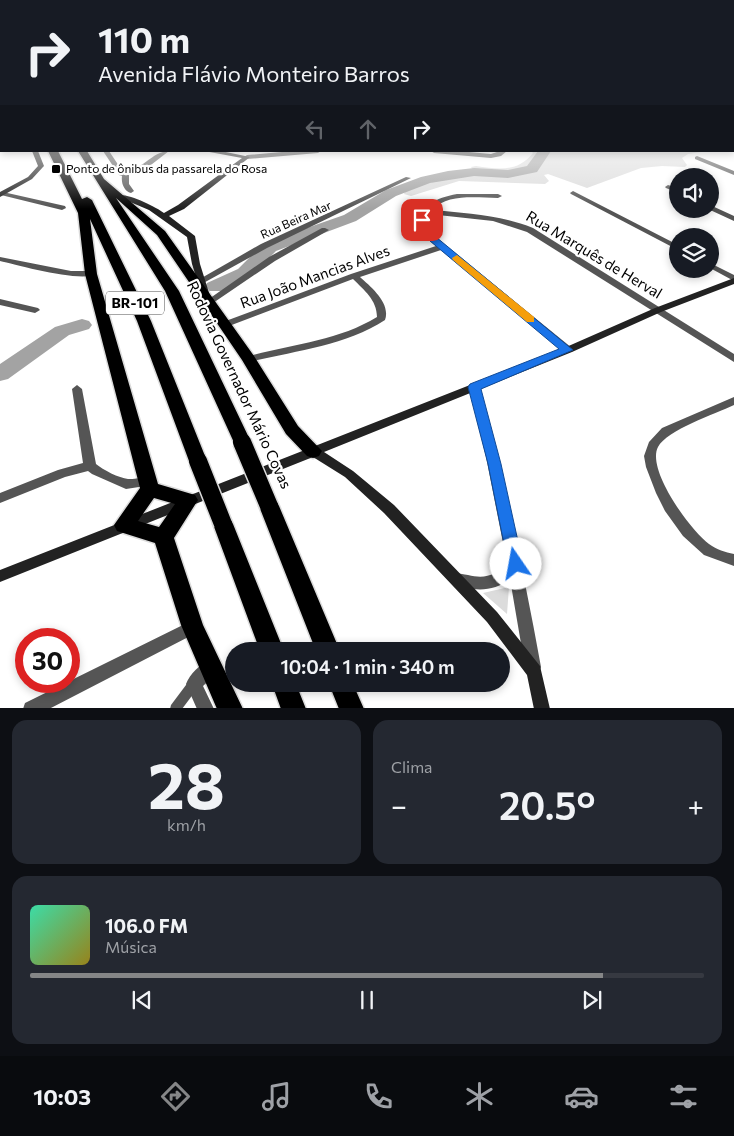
<!DOCTYPE html>
<html lang="pt">
<meta charset="utf-8">
<style>
:root{--surface:#171b24;--page:#242831;--text:#f1f3f6;--muted:#9ea1a6;--line:#363941;--accent:#858687}
body{margin:0;font-family:Commissioner,sans-serif;background:var(--page);color:var(--text);height:100vh;display:flex;flex-direction:column;font-size:19px;white-space:nowrap}
*{box-sizing:border-box;margin:0}
p{font-size:16px;color:var(--muted)}
.icon{flex:none;width:28px;height:28px;fill:none;stroke:currentColor;stroke-width:2;stroke-linecap:round;stroke-linejoin:round}
.map{position:relative;height:708px;overflow:hidden}
.side{display:flex;flex-direction:column;gap:12px;padding:12px;background:#0d0f14;flex:1}
.side>*{flex:none}
.guide{position:absolute;left:0px;top:0px;width:735px;height:152px;box-shadow:0 2px 8px #0003;background:#171b24;color:var(--text);overflow:hidden}
.buttons{position:absolute;left:669px;top:168px;display:grid;gap:10px}
.buttons a{display:grid;place-items:center;width:50px;height:50px;border-radius:50%;background:var(--surface);box-shadow:0 2px 8px #0003;font-size:25px}
.speed{position:absolute;left:15px;top:628px;display:flex;gap:10px;font-size:25px;font-weight:700;text-align:center}
.speed>*{display:grid;place-content:center;width:65px;height:65px;border-radius:50%;background:var(--surface);box-shadow:0 2px 8px #0003;line-height:1}
.speed .limit{border:8px solid #d22;background:#fff;color:#111}
.pin{position:absolute;display:grid;place-items:center;width:42px;height:42px;color:#fff;margin:-21px;border-radius:10px;box-shadow:0 2px 8px #0006}
.me{position:absolute;width:55px;margin:-28px;rotate:348deg;stroke-linejoin:round;filter:drop-shadow(0 0 4px #0008)}
.turn{display:flex;align-items:center;gap:18px;height:105px;padding:0 15px;font-size:22px}
.turn .icon{width:65px;height:65px;stroke-width:2.5}
.turn b{display:block;font-size:35px;line-height:42px}
.lanes{display:flex;align-items:center;height:48px;padding:0 15px;background:#0003;justify-content:center;gap:25px;direction:ltr}
.lanes .off{opacity:.35}
.big{font-size:38px;font-weight:600;line-height:1.1}
.side .card{flex:1;display:flex;flex-direction:column;justify-content:center;gap:8px;min-width:0;padding:0 18px;border-radius:15px;background:var(--page)}
.side .dial{align-items:center;gap:0}
.dial b{font-size:65px;line-height:1}
.song{display:flex;align-items:center;gap:15px}
.cover{width:60px;height:60px;border-radius:8px;background:linear-gradient(135deg,hsl(160 70% 55%),hsl(50 70% 35%))}
.played{height:5px;border-radius:2px;background:linear-gradient(90deg,var(--accent) 85%,var(--line) 85%)}
.keys{display:flex;justify-content:space-around;direction:ltr}
.heat{display:flex;justify-content:space-between;align-items:center;font-size:28px;direction:ltr}
.side .tiles{flex:1;display:grid;gap:12px;grid-template-columns:1fr 1fr}
.card:last-child{grid-column:span 2}
.trip{position:absolute;left:225px;top:642px;width:285px;height:50px;border-radius:25px;background:var(--surface);box-shadow:0 2px 8px #0003;font-weight:600;line-height:50px;text-align:center}
.tabs{display:flex;height:80px;justify-content:space-around;align-items:center;background:#090b0e;color:var(--muted)}
.tabs .icon{width:35px;height:35px}
.tabs .active{color:var(--accent)}
.tabs b{font-size:22px;color:var(--text)}
.map>svg:first-child{display:block}
.green{fill:#dcdcdc}
.lines{fill:none;stroke-linecap:round;stroke-linejoin:round}
.river{fill:#a3a3a3;fill-rule:evenodd}
.highway-casing{stroke:#dbdbdb;stroke-width:3}
.lane{fill:#555;fill-rule:evenodd}
.street{fill:#555;fill-rule:evenodd}
.secondary{fill:#222;fill-rule:evenodd}
.highway{fill:#000;fill-rule:evenodd}
.highway-bridge-casing{stroke:#dbdbdb;stroke-width:21;stroke-linecap:butt}
.highway-bridge{stroke:#000;stroke-width:18}
.route{fill:#1a73e8;stroke:#114b97}
.slow{fill:#f59e0b}
.poi-dot{fill:#000;stroke:#fff;stroke-width:2}
.labels{text-anchor:middle;stroke-width:4.5;stroke-linejoin:round;paint-order:stroke}
.far-poi-label{font-size:12px;fill:#000;stroke:#fff;text-anchor:start}
.far-street-label{font-size:12px;fill:#000;stroke:#fff}
.shield{fill:#fff;stroke:#4c4c4c;stroke-width:1}
.shield-label{font-size:14px;font-weight:bold;fill:#000}
.street-label{font-size:15px;fill:#000;stroke:#fff}
</style>
<div class="map">
<svg width="734" height="709" viewBox="0 0 734 709">
<rect width="100%" height="100%" fill="#fff"/>
<path class="green" d="M531 151H707L688 154 682 158 687 165 685 167 662 166 641 168 587 188 548 174 544 175 549 181 545 184 459 181 411 196 404 194 406 189 458 175H498L474 171 471 167 476 166C498 169 517 173 533 153Z
M509 587 507 614 483 593Z"/>
<g class="lines">
<path class="river" d="M538 151H551L537 172 508 178 474 176 430 183 396 196 356 221 276 251 250 277 221 291H207L205 287 207 283 238 269 264 243 344 215 386 190 421 177 448 171 474 168 508 170 527 166Z
M82 319 89 321 92 325 89 329 69 335 8 379 0 381V364L55 327Z"/>
<defs>
<path id="highway" d="M48 151H58L82 199 87 197 92 200 151 321 207 461 204 466 198 468 192 466 189 461 137 321 90 219 97 274 158 484 195 495 198 500 174 538 203 625 243 709H217L181 625 155 543 117 531 114 525 140 488 85 274 78 213ZM154 498 175 504 159 527 138 521Z
M78 151H87L104 179 165 231 254 356 298 426 322 451 319 456 313 458 307 456 286 434 242 360 157 235 116 198 179 291 251 442 248 447 242 448 236 447 165 291Z
M269 498 276 500 279 506 340 651H316L259 506 262 500Z
M223 516 230 518 233 524 284 651H260L213 524 216 518Z
M272 684H296L306 709H281Z
M329 684H353L364 709H339Z"/>
</defs>
<use href="#highway" class="highway-casing"/>
<path class="lane" d="M193 680 197 681 198 685 197 689 182 709H170L171 705 189 681Z"/>
<path class="street" d="M0 115H1V119H0Z
M103 151H109L123 172C141 172 152 151 169 151L147 168 129 175V184L134 191 131 193C124 191 121 183 122 176L119 175Z
M293 151H321L318 153 247 159 244 157 247 155Z
M431 151H458L491 154 500 151H507L501 156 491 158 434 153Z
M697 156 734 171V175L695 159V157Z
M406 177 411 178 267 248 198 286 195 287 191 284 261 244Z
M668 185 678 188V193L666 188 665 187Z
M573 191 678 245V250L571 194 570 193Z
M3 192 65 206 66 208 62 210 1 195V193Z
M457 194H498L502 196 498 198C477 198 448 193 432 210 466 213 500 215 533 228L734 354V362L527 232 493 221 429 214 427 225 433 235 572 348 573 350 572 352H564L441 250 360 277C371 287 391 303 385 320 345 346 294 351 249 362L245 361 244 359 245 357C289 345 338 341 377 317 377 300 364 290 353 279L229 326 226 327 221 324 223 322 351 274 436 246C405 219 423 200 457 194Z
M710 205 734 216V221L708 209H710Z
M322 228H325L329 230 275 261 213 303H207L206 301 269 257Z
M0 257 71 271H91L95 274C83 283 17 265 0 261Z
M710 263 734 275V281L710 268Z
M0 299 38 308 40 310 35 313 0 305Z
M474 383 479 387C504 480 524 573 541 667L539 673 533 675 527 673 525 667 510 579C493 593 472 591 452 584L450 579 452 574C458 572 461 574 468 575 484 579 496 576 507 563L486 457 469 387Z
M77 385 82 389 96 464C103 470 119 478 128 479 137 479 144 476 152 479L154 482 152 485 126 489 92 474 88 471 65 477 0 503V493L58 470 83 463 72 389Z
M734 397V405C715 414 667 430 658 447 646 470 691 531 709 544 717 550 725 552 734 554V566L704 555 683 536 665 511 656 493 646 467 644 456 649 442 662 428Z
M193 620 198 622 201 627 198 632 49 709H23L25 703Z
M210 660 216 662 218 668 216 674 203 686 214 709H197L186 684C190 674 200 664 210 660Z"/>
<path class="secondary" d="M32 151H38L44 166 43 167 32 179 0 197V192L28 177 38 166Z
M204 151H221L250 157 184 209 169 216 195 236 200 264 210 296 206 299 202 296 192 264 187 237 149 210 116 196C124 191 156 207 164 213L178 205 242 158Z
M734 278V284L661 312 572 352 324 452 353 471 394 505 497 612 540 666 550 709H534L527 675 487 622 384 513 345 477 313 457 0 582V570L564 348 655 308Z"/>
<use href="#highway" class="highway"/>
<defs>
<path id="highway-bridge" d="M242 442 269 506
M198 461 223 524"/>
</defs>
<use href="#highway-bridge" class="highway-bridge-casing"/>
<use href="#highway-bridge" class="highway-bridge"/>
</g>
<linearGradient id="sky" x2="0" y2="1"><stop stop-color="#8cadcc"/><stop offset="0.53" stop-color="#fff"/><stop offset="1" stop-color="#fff" stop-opacity="0"/></linearGradient>
<rect width="734" height="209" fill="url(#sky)"/>
<path class="route" d="M422 217 426 218 428 228 436 237 573 350 481 389 501 464 523 564 521 569 516 571 510 569 508 564 488 464 468 387 470 384 559 349 430 241 419 228 418 220Z"/>
<path class="slow" d="M457 255 534 317V322H527L453 260 452 258Z"/>
<rect class="poi-dot" x="51" y="164" width="10" height="10" rx="2.5"/>
<g class="labels">
<g class="far-poi-label">
<text x="66" y="173">Ponto de ônibus da passarela do Rosa</text>
</g>
<g class="far-street-label">
<text transform="translate(296 220) rotate(-24)" y="4">Rua Beira Mar</text>
</g>
<rect class="shield" x="106" y="291.5" width="58" height="23" rx="4"/>
<g class="shield-label">
<text x="135" y="308">BR-101</text>
</g>
<g class="street-label">
<text transform="translate(594 255) rotate(31)" y="5">Rua Marquês de Herval</text>
<text transform="translate(315 277) rotate(-20)" y="5">Rua João Mancias Alves</text>
<text transform="translate(239 385) rotate(65)" y="5">Rodovia Governador Mário Covas</text>
</g>
</g>
</svg>
<div class="buttons">
<a><svg class="icon" aria-label="sound" viewBox="0 0 24 24"><path d="M4 9h4l5-4v14l-5-4H4zM17 9q2 3 0 6"/></svg></a>
<a><svg class="icon" aria-label="layers" viewBox="0 0 24 24"><path d="M12 4l9 5-9 5-9-5zM3 14l9 5 9-5"/></svg></a>
</div>
<div class="speed"><div class="limit">30</div></div>
<div class="pin" style="left:422px;top:220px;background:#d93025"><svg class="icon" aria-label="arrive" viewBox="0 0 24 24"><path d="M6 21V4h12l-3 4 3 4H6"/></svg></div>
<svg class="me" style="left:516px;top:564px" viewBox="-20 -20 40 40"><circle r="19" fill="#fff"/><path d="M0-13L10 11 0 6-10 11z" fill="#1a73e8"/></svg>
<div class="trip">10:04 · 1 min · 340 m</div>
<div class="guide">
<div class="turn"><svg class="icon" aria-label="right" viewBox="0 0 24 24"><path d="M7 20v-9h11M14 6l5 5-5 5"/></svg><div><b>110 m</b>Avenida Flávio Monteiro Barros</div></div>
<div class="lanes"><svg class="icon off" aria-label="left" viewBox="0 0 24 24"><path d="M17 20v-9H6M10 6l-5 5 5 5"/></svg><svg class="icon off" aria-label="ahead" viewBox="0 0 24 24"><path d="M12 20V5M6 11l6-6 6 6"/></svg><svg class="icon" aria-label="right" viewBox="0 0 24 24"><path d="M7 20v-9h11M14 6l5 5-5 5"/></svg></div>
</div>
</div>
<section class="side">
<div class="tiles">
<div class="card dial"><b>28</b><p>km/h</p></div>
<div class="card"><p>Clima</p>
<div class="heat"><a>−</a><b class="big">20.5°</b><a>+</a></div>
</div>
<div class="card">
<div class="song"><i class="cover"></i><div><b>106.0 FM</b><p>Música</p></div></div>
<div class="played"></div>
<div class="keys"><svg class="icon" aria-label="previous" viewBox="0 0 24 24"><path d="M18 5L8 12l10 7zM5 5v14"/></svg><svg class="icon" aria-label="pause" viewBox="0 0 24 24"><path d="M8 5v14M16 5v14"/></svg><svg class="icon" aria-label="next" viewBox="0 0 24 24"><path d="M6 5l10 7-10 7zM19 5v14"/></svg></div>
</div>
</div>
</section>
<nav class="tabs">
<b>10:03</b>
<svg class="icon active" aria-label="directions" viewBox="0 0 24 24"><path d="M12 3l9 9-9 9-9-9zM9 14v-3h6M13 9l2 2-2 2"/></svg>
<svg class="icon" aria-label="music" viewBox="0 0 24 24"><path d="M9 18V5l10-2v13"/><circle cx="6" cy="18" r="3"/><circle cx="16" cy="16" r="3"/></svg>
<svg class="icon" aria-label="phone" viewBox="0 0 24 24"><path d="M5 4h4l2 5-3 2q2 4 5 5l2-3 5 2v4C11 20 4 13 5 4z"/></svg>
<svg class="icon" aria-label="climate" viewBox="0 0 24 24"><path d="M12 3v18M4 7l16 10M4 17L20 7"/></svg>
<svg class="icon" aria-label="car" viewBox="0 0 24 24"><path d="M5 17H2v-5l4-1 3-4h7l3 4 3 1v5h-3M9 17h6M6 11h13"/><circle cx="7" cy="17" r="2"/><circle cx="17" cy="17" r="2"/></svg>
<svg class="icon" aria-label="filters" viewBox="0 0 24 24"><path d="M4 7h16M4 17h16"/><circle cx="9" cy="7" r="2"/><circle cx="15" cy="17" r="2"/></svg>
</nav>
